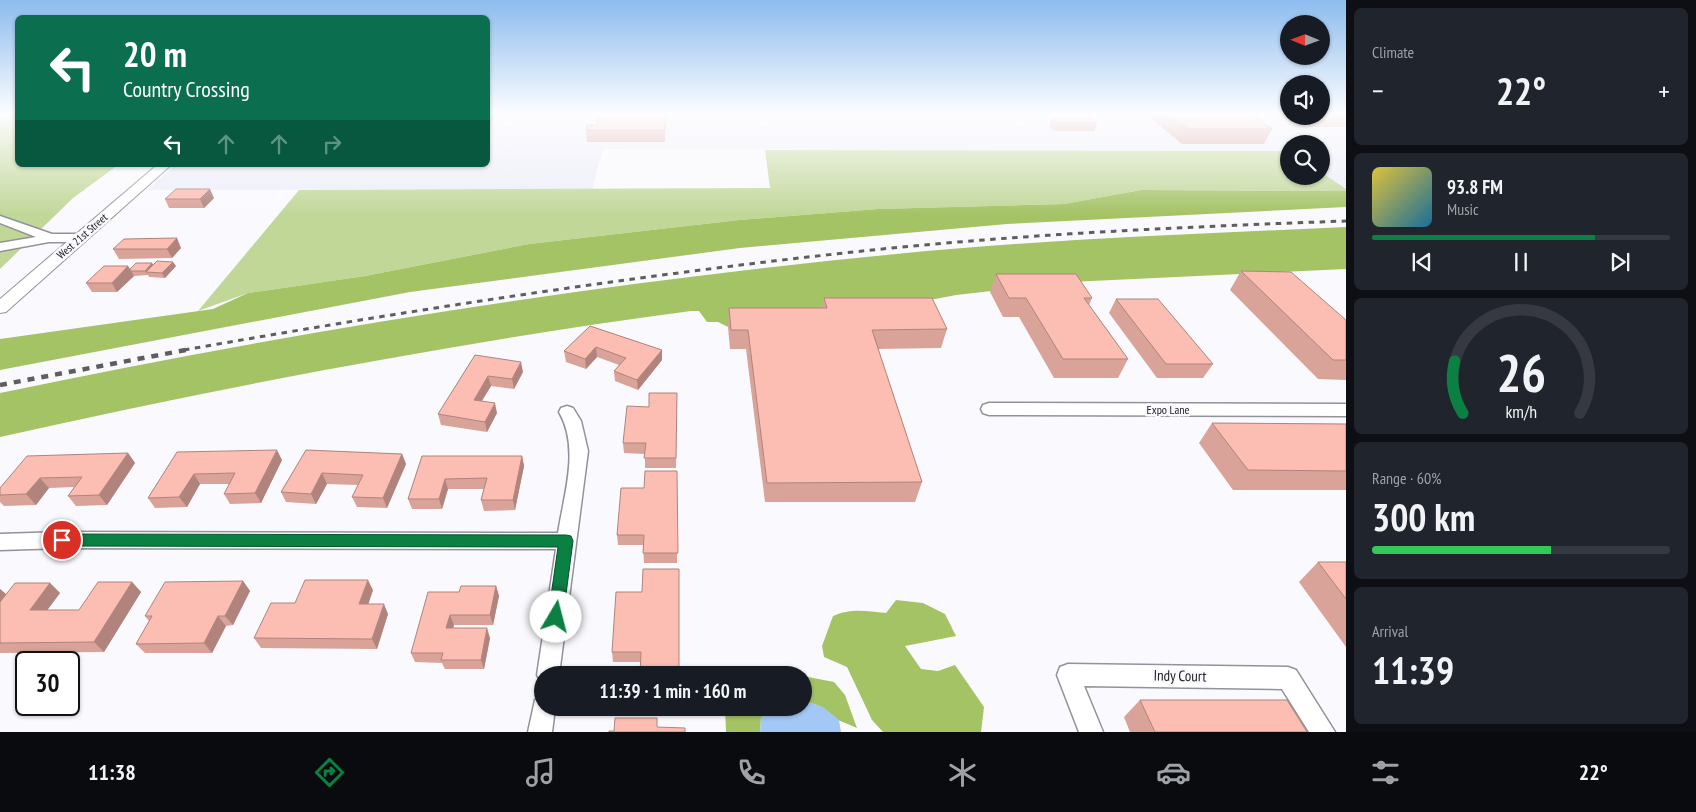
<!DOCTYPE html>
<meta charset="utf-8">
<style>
:root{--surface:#171b24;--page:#20242c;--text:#f1f3f6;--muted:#9ea1a6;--line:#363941;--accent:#0b8043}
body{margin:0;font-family:"PT Sans Narrow",sans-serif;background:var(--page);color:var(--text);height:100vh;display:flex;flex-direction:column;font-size:19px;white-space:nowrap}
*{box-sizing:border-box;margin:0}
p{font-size:16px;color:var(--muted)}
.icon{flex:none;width:28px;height:28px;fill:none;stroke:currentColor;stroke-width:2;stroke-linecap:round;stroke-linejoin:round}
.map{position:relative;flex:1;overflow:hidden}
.side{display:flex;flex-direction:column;gap:8px;padding:8px;background:#0d0f14;width:350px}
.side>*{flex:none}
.guide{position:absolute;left:15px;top:15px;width:475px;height:152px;border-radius:8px;box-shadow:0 1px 4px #0004;background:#0b6e4f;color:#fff;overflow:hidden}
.needle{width:32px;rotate:271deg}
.tools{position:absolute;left:1280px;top:15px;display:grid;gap:10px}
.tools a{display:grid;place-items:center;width:50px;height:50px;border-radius:50%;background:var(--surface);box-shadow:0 1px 4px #0004;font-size:25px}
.speed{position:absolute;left:15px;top:651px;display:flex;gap:10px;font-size:25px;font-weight:700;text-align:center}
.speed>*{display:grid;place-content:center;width:65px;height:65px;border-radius:50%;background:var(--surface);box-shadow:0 1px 4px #0004;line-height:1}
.speed .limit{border:2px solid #111;border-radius:8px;background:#fff;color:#111}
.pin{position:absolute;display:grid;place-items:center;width:42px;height:42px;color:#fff;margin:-21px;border:2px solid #fff;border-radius:50%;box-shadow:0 1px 5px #0007}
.me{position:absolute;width:55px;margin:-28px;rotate:8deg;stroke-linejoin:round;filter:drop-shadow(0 0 4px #0008)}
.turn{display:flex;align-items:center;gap:18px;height:105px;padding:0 25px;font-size:22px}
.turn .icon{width:65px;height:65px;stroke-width:2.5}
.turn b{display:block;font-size:35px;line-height:42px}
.lanes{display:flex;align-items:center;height:48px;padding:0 25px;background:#0003;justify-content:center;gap:25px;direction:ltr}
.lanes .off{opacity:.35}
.big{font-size:38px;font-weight:700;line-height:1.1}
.side .tile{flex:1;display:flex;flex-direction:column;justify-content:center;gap:8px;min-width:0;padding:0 18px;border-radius:8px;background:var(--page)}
.side .dial{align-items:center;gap:0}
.dial svg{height:130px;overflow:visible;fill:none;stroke:var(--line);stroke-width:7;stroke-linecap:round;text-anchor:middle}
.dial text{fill:var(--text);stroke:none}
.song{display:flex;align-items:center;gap:15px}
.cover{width:60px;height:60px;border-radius:8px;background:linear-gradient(135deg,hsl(50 70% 55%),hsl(200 70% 35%))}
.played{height:5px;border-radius:2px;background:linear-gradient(90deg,var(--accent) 75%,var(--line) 75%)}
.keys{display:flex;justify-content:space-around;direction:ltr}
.heat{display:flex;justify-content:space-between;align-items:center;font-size:28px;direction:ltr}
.charge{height:8px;border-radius:4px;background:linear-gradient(90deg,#34c759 60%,var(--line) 0)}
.trip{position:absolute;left:534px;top:666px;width:278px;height:50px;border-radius:25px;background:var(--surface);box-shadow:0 1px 4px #0004;font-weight:700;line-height:50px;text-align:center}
.menu{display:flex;height:80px;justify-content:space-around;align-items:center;background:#090b0e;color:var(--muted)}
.menu .icon{width:35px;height:35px}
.menu .current{color:var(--accent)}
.menu b{font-size:22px;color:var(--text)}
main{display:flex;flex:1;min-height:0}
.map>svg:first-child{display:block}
.built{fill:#ecedf8}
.green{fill:#c1d798}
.forest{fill:#a4c365}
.water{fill:#a3c8f6}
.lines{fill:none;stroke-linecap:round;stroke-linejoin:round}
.minor-casing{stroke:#91929b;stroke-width:3}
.tertiary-casing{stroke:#91929b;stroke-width:2}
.minor{fill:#fff;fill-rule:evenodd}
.tertiary{fill:#fff;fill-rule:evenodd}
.rail-far1{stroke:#5e5e62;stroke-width:3;stroke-dasharray:5.5 5.5;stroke-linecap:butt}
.rail{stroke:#5e5e62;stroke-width:4.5;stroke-dasharray:7 7;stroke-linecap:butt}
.wall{fill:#d9a399}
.shaded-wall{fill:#b0847d}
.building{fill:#fcbdb2;stroke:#b0847d}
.route{fill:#0b8043;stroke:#07532c}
.labels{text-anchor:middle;stroke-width:5;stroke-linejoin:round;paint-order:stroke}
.far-street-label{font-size:11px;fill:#232327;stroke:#fafafe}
.street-label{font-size:12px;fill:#232327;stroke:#fafafe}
.near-street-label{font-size:15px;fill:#232327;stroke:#fafafe}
</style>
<main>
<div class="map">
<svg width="1346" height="732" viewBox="0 0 1346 732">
<rect width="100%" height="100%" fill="#fafafe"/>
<path class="built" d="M488 113H1289V116H1321L1346 113V189L1321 172V144H1289V151L603 149 592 189 148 190 176 165H488Z"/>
<path class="green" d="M4 113H17L18 165H118L73 198 0 269V115Z
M765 150 1289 151V176H1321V172L1346 189V191L1141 190 1064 204 878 209 739 220 529 244 365 276 248 293 198 311 299 190 770 188Z"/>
<path class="forest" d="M1141 190 1346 191V207L1007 224 740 248 410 292 0 370V339L213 309 248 293 365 276 529 244 739 220 878 209 1064 204Z
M1346 227V269L1070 282 956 295 920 302 823 327H728L718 322H707L699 311H691C458 342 228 386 0 437V393C296 331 596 283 896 254 1046 239 1196 234 1346 227Z
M896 600 923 603 945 614 956 636 905 646 921 669 938 671 955 665 984 707 981 732H883L872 720 847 667 824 657 822 646 833 616C851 608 866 611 886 613Z
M803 676 834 682 845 695 857 728C851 725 844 723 838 720 827 712 818 701 803 703Z
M725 708H775L761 718 760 732H726Z"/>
<path class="water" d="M808 702 823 707 839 720 841 732H760L761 718 775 708H802L803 703Z"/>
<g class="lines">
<defs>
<path id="minor" d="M0 216 52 234H81L87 238 81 242H49L0 251V243L36 237 0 223Z
M989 403 1346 404V416L989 415 983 413 981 409 983 405Z
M567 406 573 408 581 421 588 451 559 675H542V684L537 675 556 549 63 548 0 550V534L63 532 558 533C564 494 580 448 559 412L561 408Z
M1068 664 1288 667 1296 670 1335 732H1309L1282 689 1084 686 1103 732H1079L1057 675 1060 667Z
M542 697V708H555L552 732H528L535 700Z"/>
<path id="tertiary" d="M157 165H171L6 312 0 313V299Z"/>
</defs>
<use href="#minor" class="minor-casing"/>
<use href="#tertiary" class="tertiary-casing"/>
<use href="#minor" class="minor"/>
<use href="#tertiary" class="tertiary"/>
<path class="rail-far1" d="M184 350C400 312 617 278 835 254 1005 235 1175 227 1346 221"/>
<path class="rail" d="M0 385 191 349"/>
</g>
<path class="wall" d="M666 113 665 142H587L586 130 597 125Z
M711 113H820V114H711Z
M1149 113H1249L1272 129 1264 144H1182L1148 116Z
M1276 113H1289V116H1321V113H1346V127H1296Z
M1051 118 1097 123 1094 131H1054L1049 126Z
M214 198 204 208H169L165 199Z
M181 248 172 258 119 259 113 249Z
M154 265 176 266 165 278 149 277 148 275 134 276 117 292H92L86 283 128 266 130 269Z
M1241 271 1346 320V380L1318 379 1230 290Z
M996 274 1092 298 1089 305 1128 359 1118 378H1054L1019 317H1003L990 292Z
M824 298 947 329 941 348 878 349 922 482 915 502H765L746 349H730L728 327 729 308H822Z
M1116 299 1213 364 1203 378H1157L1109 313Z
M590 326 662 350V360L638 390 615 381 614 371 619 365 597 357 586 369 566 362 564 351Z
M475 355 523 372 514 389 491 386 482 401 497 413 487 432 441 425 438 414Z
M677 393 676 468H645V454L624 453 623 443 649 407Z
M1212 423 1346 424V490H1233L1199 443Z
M306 450 402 454 406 464 387 508 357 507 352 497 358 485 327 484 316 504 286 502 281 492Z
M177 452 282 460 261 503 230 504 224 494 230 484H200L187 507 155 508 148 498Z
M128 453 135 463 107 505 76 506 68 496 74 487 49 488 36 505 4 506 0 502V488Z
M422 456H522L524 466 515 510 484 511 481 500 484 489H448L442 509H412L408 499Z
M677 471V563H644L643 545H618L617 535 644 488Z
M1318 562H1346V647L1299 582Z
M243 581 250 591 233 625 226 626 212 653H145L136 644 149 621 145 616Z
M132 582 141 592 104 652 0 653V589L6 594 50 583 60 593 47 610H79Z
M496 586 499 596 493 625H454L453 628 490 638 484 669H445L442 663 415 662 411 653 459 592Z
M373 590 368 604 388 614 377 649 261 648 254 638 295 603Z
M642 592 641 662H613L612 652Z
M1140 700 1307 732H1130L1124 717Z"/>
<path class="shaded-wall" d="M488 113H495L488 130Z
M210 189 214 198 204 208 200 199Z
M177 238 181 248 172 258 167 249Z
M173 262 176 266 165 278 162 273Z
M152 263 155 267 146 272 148 275 145 271Z
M128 266 134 276 117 292 112 283Z
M596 347 597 357 586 369 585 359Z
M662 350V360L638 390 637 380Z
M521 362 523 372 514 389 512 379Z
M488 376 491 386 476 410 474 400Z
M495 403 497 413 487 432 485 422Z
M277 450 282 460 261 503 255 493Z
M128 453 135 463 107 505 99 495Z
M402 454 406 464 387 508 383 498Z
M522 456 524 466 515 510 513 500Z
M322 473 327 484 316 504 311 494Z
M194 474 200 484 187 507 179 497Z
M40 478 49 488 36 505 26 494Z
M445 479 448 489 442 509 439 499Z
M368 580 373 590 365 614 359 604Z
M243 581 250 591 233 625 225 616Z
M132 582 141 592 104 652 94 642Z
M50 583 60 593 40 620 30 610Z
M496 586 499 596 493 625 490 615Z
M0 589 8 596 0 607Z
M384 604 388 614 377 649 372 639Z
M450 615 454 625 450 638 446 628Z
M218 616 226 626 212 653 204 643Z
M487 628 490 638 484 669 481 660Z"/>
<path class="building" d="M599 113H666L665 130H586L587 125H597Z
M1169 113H1249L1272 129H1189Z
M1051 118H1091L1097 123H1057Z
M176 189H210L200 199H165Z
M177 238 167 249H113L124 239Z
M157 261 173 262 162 273 146 272Z
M136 263H152L145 271H131L130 269Z
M104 266H128L112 283H86Z
M1241 271 1291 272 1346 320V360H1333Z
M996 274H1076L1092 298H1084L1128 359H1063L1026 298H1009Z
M824 298H932L947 329 872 330 922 482 767 483 748 330H731L729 308H827Z
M1116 299H1158L1213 364H1166Z
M590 326 662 350 637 380 614 371 626 358 596 347 585 359 564 351Z
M475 355 521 362 512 379 488 376 474 400 495 403 485 422 438 414Z
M649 393H677L676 458H644L646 443H623L627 406 649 407Z
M1212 423 1346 424V471L1248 470Z
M277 450 255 493 224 494 235 473 194 474 179 497 148 498 177 452Z
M306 450 402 454 383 498 352 497 363 475 322 473 311 494 281 492Z
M128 453 99 495 68 496 82 477 40 478 26 494 0 495V488L27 456Z
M422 456H522L513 500H481L487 478 445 479 439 499H408Z
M645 471H677L678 553H643L644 535H617L621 488H644Z
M1318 562H1346V599Z
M643 569H679V675H640L641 652H612L616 592H642Z
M305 580H368L359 604H384L372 639 254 638 271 603H295Z
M243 581 225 616H218L204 643 136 644 152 616H145L165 582Z
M98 582H132L94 642 0 643V602L15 583H50L30 610H79Z
M461 586H496L490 615H450L446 628H487L481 660H441L443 653H411L428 592H459Z
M1140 700H1287L1307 732H1155Z
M615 718H657V727L685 728V732H609V731H614Z"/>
<linearGradient id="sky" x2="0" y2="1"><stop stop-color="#8cbcee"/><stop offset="0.53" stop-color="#fdfdff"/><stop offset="1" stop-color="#fdfdff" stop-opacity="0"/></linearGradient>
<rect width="1346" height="215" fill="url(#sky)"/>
<path class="route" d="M62 534 566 535 571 536 573 541 563 617 561 623 556 625 550 623 548 617 558 547 62 546 57 544 55 540 57 536Z"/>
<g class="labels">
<g class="far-street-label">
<text transform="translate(82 236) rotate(-41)" y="4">West 21st Street</text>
</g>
<g class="street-label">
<text x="1168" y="414">Expo Lane</text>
</g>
<g class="near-street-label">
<text transform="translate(1180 676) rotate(1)" y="5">Indy Court</text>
</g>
</g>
</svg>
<div class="tools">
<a><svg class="needle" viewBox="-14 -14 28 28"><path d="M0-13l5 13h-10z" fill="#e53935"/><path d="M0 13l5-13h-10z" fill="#9ea1a6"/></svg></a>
<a><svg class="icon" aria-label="sound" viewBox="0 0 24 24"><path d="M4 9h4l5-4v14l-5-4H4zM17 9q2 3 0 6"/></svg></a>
<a><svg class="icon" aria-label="search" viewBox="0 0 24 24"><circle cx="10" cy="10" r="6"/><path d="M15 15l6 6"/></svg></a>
</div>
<div class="speed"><div class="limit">30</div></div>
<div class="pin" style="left:62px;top:540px;background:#d93025"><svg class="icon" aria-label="arrive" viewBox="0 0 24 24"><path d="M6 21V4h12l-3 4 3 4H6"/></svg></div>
<svg class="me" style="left:556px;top:617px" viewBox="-20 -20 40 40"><circle r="19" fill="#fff"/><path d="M0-13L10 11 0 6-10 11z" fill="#0b8043"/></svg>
<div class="trip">11:39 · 1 min · 160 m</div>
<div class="guide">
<div class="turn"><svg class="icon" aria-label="left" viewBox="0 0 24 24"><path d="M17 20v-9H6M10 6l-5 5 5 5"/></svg><div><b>20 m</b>Country Crossing</div></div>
<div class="lanes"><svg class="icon" aria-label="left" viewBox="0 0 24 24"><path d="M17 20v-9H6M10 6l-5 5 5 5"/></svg><svg class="icon off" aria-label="ahead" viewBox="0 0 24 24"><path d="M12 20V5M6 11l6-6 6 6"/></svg><svg class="icon off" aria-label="ahead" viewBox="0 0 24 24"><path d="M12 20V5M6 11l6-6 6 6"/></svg><svg class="icon off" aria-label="right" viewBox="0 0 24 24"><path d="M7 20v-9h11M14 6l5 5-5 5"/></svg></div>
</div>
</div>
<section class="side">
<div class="tile"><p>Climate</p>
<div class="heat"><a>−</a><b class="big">22°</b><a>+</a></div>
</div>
<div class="tile">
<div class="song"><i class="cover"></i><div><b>93.8 FM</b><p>Music</p></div></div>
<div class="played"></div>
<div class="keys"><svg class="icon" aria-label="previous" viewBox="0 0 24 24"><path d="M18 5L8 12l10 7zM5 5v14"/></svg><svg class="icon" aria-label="pause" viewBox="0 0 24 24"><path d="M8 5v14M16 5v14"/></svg><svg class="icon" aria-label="next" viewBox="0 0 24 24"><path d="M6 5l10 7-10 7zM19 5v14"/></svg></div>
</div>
<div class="tile dial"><svg viewBox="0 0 100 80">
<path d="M14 69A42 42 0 1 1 86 69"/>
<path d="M14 69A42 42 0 0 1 9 37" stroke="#0b8043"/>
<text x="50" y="56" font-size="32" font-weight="700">26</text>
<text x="50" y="72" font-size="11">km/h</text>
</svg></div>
<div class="tile"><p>Range · 60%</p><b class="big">300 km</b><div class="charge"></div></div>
<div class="tile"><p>Arrival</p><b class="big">11:39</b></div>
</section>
</main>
<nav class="menu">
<b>11:38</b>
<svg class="icon current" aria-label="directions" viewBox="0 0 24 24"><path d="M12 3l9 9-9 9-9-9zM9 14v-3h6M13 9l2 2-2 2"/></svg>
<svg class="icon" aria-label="music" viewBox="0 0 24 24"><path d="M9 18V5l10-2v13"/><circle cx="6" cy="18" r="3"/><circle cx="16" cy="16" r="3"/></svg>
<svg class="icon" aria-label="phone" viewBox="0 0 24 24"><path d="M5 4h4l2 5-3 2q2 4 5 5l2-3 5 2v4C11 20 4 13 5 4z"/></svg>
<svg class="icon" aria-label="climate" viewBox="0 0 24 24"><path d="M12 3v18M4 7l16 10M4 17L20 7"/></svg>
<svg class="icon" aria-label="car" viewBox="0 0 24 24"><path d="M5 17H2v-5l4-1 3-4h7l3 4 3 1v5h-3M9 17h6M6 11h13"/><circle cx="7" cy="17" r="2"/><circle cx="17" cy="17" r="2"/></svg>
<svg class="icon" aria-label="filters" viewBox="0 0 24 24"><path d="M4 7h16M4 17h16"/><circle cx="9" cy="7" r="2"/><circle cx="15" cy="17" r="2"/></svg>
<b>22°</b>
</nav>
